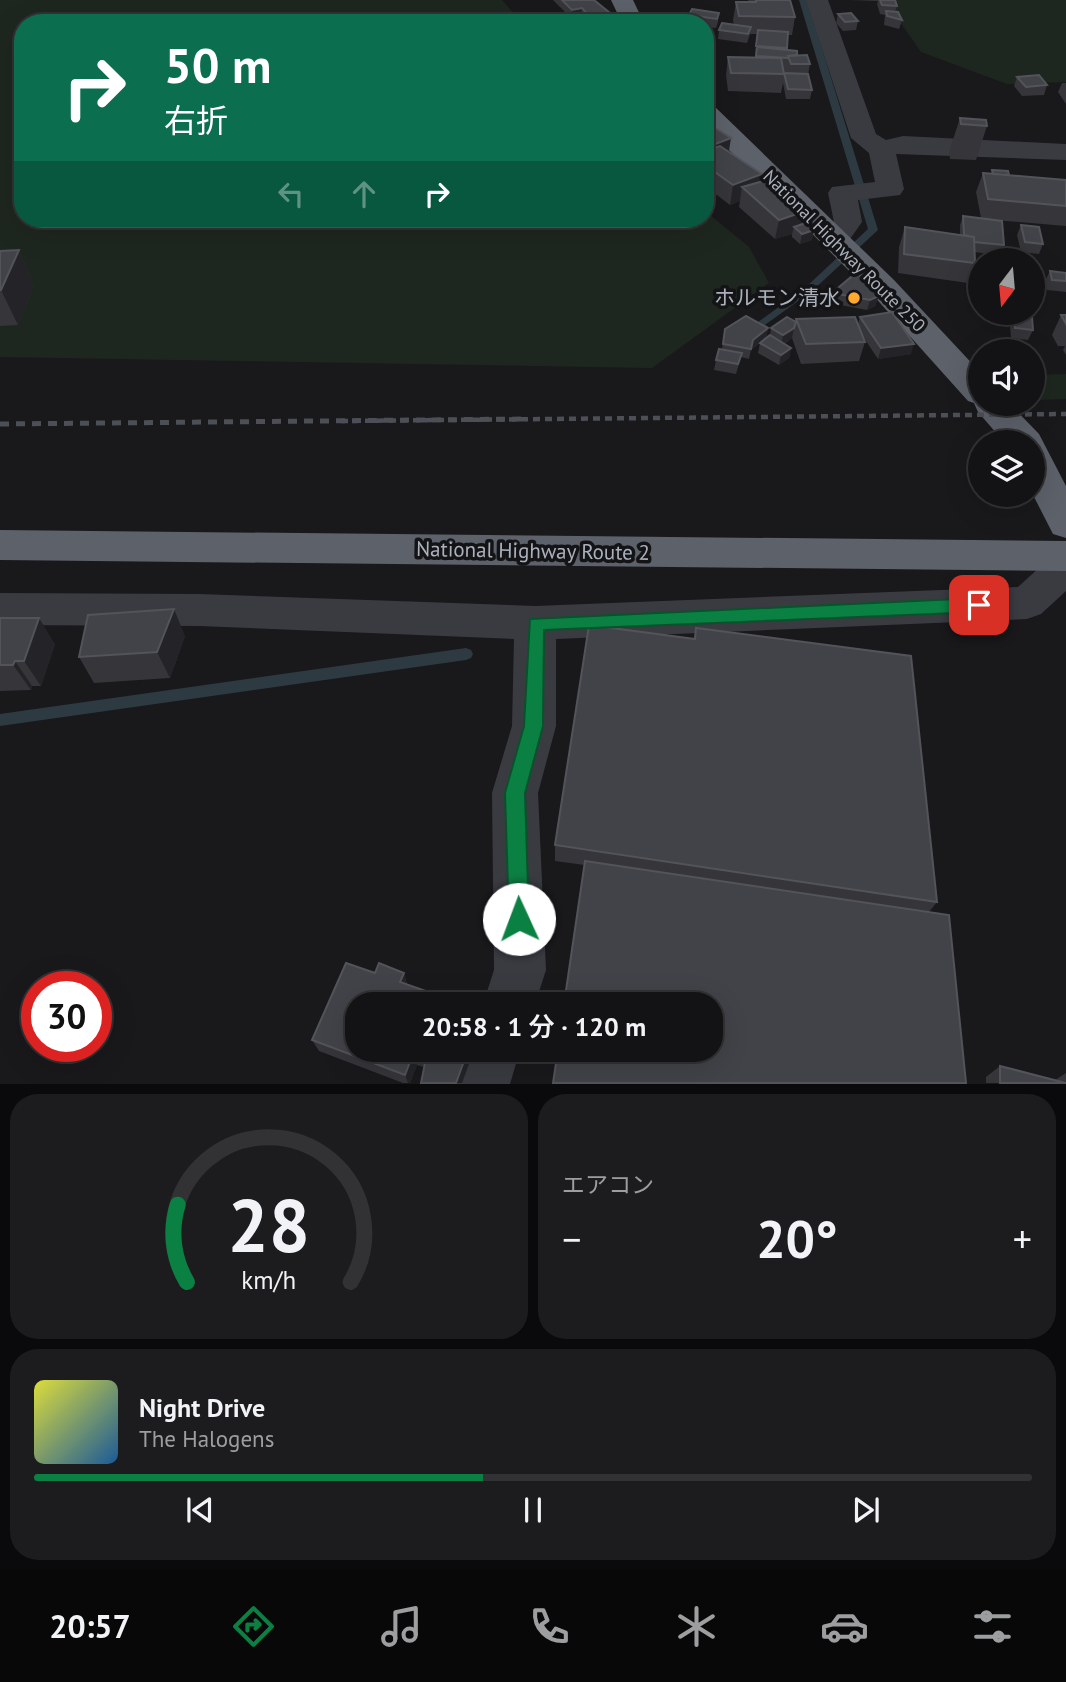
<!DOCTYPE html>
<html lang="ja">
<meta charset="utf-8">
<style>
:root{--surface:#131315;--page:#1c1c1e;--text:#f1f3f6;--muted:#9d9ea0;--line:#323234;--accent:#0b8043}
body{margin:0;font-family:"PT Sans","Noto Sans JP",sans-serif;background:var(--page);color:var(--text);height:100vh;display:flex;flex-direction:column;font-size:26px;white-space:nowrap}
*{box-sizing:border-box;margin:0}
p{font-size:23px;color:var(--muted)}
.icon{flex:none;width:38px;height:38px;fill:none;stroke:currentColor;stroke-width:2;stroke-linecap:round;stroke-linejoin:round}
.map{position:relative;height:1084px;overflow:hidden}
.side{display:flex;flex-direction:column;gap:10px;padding:10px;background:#0a0a0c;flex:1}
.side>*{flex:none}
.top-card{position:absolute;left:14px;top:14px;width:700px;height:214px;border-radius:28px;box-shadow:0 7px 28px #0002,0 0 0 2px var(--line);background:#0b6e4f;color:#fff;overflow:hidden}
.needle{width:46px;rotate:196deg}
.fabs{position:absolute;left:968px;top:248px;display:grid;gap:14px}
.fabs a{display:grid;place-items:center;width:77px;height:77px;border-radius:50%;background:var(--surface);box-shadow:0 7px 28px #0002,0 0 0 2px var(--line);font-size:35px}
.speed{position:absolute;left:21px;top:971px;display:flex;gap:14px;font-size:35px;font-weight:700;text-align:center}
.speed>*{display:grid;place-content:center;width:91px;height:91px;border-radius:50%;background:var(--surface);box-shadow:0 7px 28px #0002,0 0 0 2px var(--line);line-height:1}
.speed .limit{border:10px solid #d22;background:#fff;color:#111}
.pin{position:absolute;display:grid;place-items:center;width:60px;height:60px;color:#fff;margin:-30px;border-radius:14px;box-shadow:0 4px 10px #0006}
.me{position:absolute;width:77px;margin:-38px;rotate:358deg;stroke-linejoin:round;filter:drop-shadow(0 0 5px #0008)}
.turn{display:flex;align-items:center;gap:24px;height:147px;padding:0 35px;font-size:32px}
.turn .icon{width:91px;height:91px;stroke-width:2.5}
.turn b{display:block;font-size:49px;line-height:60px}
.lanes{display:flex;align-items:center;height:66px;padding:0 35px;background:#0003;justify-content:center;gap:35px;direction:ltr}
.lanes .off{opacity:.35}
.big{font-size:52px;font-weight:600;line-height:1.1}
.side .card{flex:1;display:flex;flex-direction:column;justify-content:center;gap:10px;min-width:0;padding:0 24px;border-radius:28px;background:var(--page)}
.side .dial{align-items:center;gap:0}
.dial svg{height:182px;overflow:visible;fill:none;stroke:var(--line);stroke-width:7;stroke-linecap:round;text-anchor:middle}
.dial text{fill:var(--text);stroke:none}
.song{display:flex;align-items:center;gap:21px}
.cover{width:84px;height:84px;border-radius:10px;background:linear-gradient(135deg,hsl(60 70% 55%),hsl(210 70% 35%))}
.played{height:7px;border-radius:4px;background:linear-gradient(90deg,var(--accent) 45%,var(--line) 45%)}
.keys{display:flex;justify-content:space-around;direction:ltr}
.heat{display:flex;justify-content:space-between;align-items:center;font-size:38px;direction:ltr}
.side .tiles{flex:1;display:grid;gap:10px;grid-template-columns:1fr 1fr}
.card:last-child{grid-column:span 2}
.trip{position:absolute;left:345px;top:992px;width:378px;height:70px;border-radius:28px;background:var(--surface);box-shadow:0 7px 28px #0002,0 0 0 2px var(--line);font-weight:600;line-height:70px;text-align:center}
.tabs{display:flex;height:112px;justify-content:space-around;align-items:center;background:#080808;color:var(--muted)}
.tabs .icon{width:49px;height:49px}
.tabs .selected{color:var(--accent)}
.tabs b{font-size:32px;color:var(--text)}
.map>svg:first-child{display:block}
.green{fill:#1e271f}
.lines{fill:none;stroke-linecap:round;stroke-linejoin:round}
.stream{fill:#2d3a41;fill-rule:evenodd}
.minor{fill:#3a3b41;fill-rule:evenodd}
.trunk{fill:#5d616a;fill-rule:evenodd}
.rail-far1{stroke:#4c4f56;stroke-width:4.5;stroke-dasharray:7 5;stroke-linecap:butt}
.rail{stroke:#4c4f56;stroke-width:5;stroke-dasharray:9 7;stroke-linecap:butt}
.wall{fill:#35353a}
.shaded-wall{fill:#242428}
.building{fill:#414348;stroke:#52545a;stroke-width:2}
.route{fill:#0b8043;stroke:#07532c;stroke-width:2}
.poi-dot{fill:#ffaa2e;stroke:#141417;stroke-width:2.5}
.labels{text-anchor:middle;stroke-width:7;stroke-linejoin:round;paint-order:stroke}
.far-street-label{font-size:18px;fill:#aab1bc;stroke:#141417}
.poi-label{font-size:21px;fill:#aab1bc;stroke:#141417;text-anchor:end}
.street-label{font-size:21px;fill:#aab1bc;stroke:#141417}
</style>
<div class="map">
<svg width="1066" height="1084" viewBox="0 0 1066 1084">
<rect width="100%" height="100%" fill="#19191c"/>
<path class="green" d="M0 0H502L522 23H23V219H705V211L749 247 769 283 652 368 0 357Z
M892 0H1066V82L1007 84 921 52 898 19Z
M1066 374V399L1033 400V375Z"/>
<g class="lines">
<path class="stream" d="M799 0H807L878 230 812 291 758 330 754 329V325L806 287 868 229Z
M466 648 471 650 473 654 471 658 466 660 0 726V714Z"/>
<path class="minor" d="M806 0H828L876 134 886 140 903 136 1066 144V160L896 154 904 189 900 195 858 200 862 222 845 246 835 249 825 246 820 240 834 222 828 193 832 187 875 182 869 153 851 138Z
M1066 552V591L1041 614 1027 619 556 639V726L538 793 546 970 535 1004H483L494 970 492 793 512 726 514 639 199 626 0 625V593L199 594 535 606 1018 587 1052 556Z
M466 1050H520L510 1084H455Z"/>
<path class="trunk" d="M611 0H633L644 23H622Z
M705 103 714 106 894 280 980 372V404H1010L1039 434 1066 486V538L1053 534 1032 493V443H1005L978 412 974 403 968 401 872 294 705 126Z
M0 530 1066 541V571L0 560Z"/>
<path class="rail-far1" d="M341 421 1066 414"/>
<path class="rail" d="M0 424 527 419"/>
</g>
<path class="wall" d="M553 0H594L609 16 614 23H564V18L569 16Z
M748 0H790L795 17 792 35H788L787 50 810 64 808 75 812 90 810 99H786L783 83 781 93 728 91 726 75 728 57 755 58 757 34H750L747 43 718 39 719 30 734 25 733 20 736 2H749Z
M849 0H895L897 6 895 12 902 20 899 29 884 25 885 15 880 14 877 4 878 1Z
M719 13 718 22 716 28 705 27V23H688L689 15Z
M838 14 858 21 856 30 843 31 836 23Z
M1017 77 1047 85 1044 95 1022 96 1014 86Z
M1062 83H1066V104L1058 92Z
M960 118 987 126 976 160 950 159 949 152Z
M705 125 729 152 760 182 806 211 803 224 812 240 800 244 792 237V234L775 239 739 207 740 201 730 205 705 186Z
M992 170 1009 175 1066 180V226L994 220 1004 245 1000 255 974 252 975 263 968 283 898 273 899 247 905 227 960 235V225L963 216 981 218 976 192 983 173 991 174Z
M1021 225 1043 244 1039 254 1021 252 1017 235Z
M19 250 34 286 18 325 0 326V251Z
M1050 271 1066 273V292L1047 290 1045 281Z
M832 293 879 296 875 306 867 310 830 303Z
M1014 315 1033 330 1028 340 1011 338 1010 325Z
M1061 315H1066V355L1063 350 1065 346H1058L1052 335Z
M860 317 911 354 878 359 862 335 865 342 859 361 801 364 792 338 784 344 791 348 789 358 779 365 758 353 760 343 751 350 749 359 741 357 736 374 714 370 716 360 722 349 725 329 768 328 766 338 770 336 771 328 796 322V319L858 324Z
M0 618 55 644 41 686H32L31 690 0 691Z
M696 628 937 902 929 912 555 861V845L694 638Z
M185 636 170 678 94 683 79 657Z
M346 963 375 973 379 963 404 973 407 984 454 1001V1004H357V1050H474L462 1083H421L424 1067 417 1065 410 1083H403L319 1051 312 1040Z
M1000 1066 1055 1080 1066 1073V1083H986V1077Z"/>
<path class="shaded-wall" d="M582 8 581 17 572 19V10Z
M610 13 609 23 595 18V23H590V17Z
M731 138 728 157 705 165V148Z
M762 174 758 193 742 187 740 201 730 205 733 185Z
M806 211 801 231 794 227 792 234 775 239 779 220Z
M814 230 812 240 800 244 802 234Z
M19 250 34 286 18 325 1 290Z
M879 296 875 306 867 310 870 300Z
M768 328 766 338 751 350 749 359 753 340Z
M794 328 792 338 781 345 783 335Z
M914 344 911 354 878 359 881 348Z
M791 348 789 358 779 365 781 355Z
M174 609 185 636 170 678 157 652Z
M39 618 55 644 41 686 24 661Z
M15 661 32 686 31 690 13 665Z
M404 973 407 986 400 982Z
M468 1050H474L462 1083H456Z
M413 1054 417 1065 410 1083H408L405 1075Z"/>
<path class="building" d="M562 0H594L610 13 590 17 582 8 572 10Z
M756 0H790L795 17 739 16 736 2H756Z
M880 0H895L897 6 882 5Z
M692 9 719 13 717 19 689 15Z
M886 11 898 12 902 20 887 16Z
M851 13 858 21 845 22 838 14Z
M573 15 587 22 584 23H574L564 18Z
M610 16 614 23H604L595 18Z
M722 23 751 27 748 34 719 30Z
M758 30 788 32 787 48 756 46Z
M757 47 797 51V55L788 56V58L756 56Z
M807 55 810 64H791L788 56Z
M728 57 781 58 784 74 731 73Z
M784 73 808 74 812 90 788 89Z
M1039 75 1047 85 1026 87 1017 77Z
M960 118 986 120 987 126 961 124Z
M709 124 731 138 705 148V125Z
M720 146 762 174 733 185 705 165V151Z
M992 170 1008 171 1009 175 993 174Z
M983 173 1066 180V206L988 199Z
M767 180 806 211 779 220 742 187Z
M963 216 1002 221 1004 245 974 242V237L964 235Z
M806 223 814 230 802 234 794 227Z
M1021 225 1039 227 1043 244 1025 242Z
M905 227 974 237 975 263 904 254Z
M19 250 1 290H0V251Z
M1050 271 1066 273V281L1052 280Z
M857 272 879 296 870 300 832 293Z
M892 312 914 344 881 348 860 317Z
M1014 315 1032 317 1033 330 1015 328Z
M1061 315H1066V324Z
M746 316 768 328 753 340 751 349 723 344 725 329Z
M787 317 796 322 794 328 783 335 771 328Z
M855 317 865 342 806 344 796 319Z
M770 335 791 348 781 355 760 343Z
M719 349 742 353 738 364 716 360Z
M174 609 157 652 79 657 88 615Z
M0 618H39L24 661H15L13 665H0Z
M589 625 695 639 696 628 911 656 937 902 555 845Z
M585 861 949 915 966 1083H553L558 1050H710V1004H564Z
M346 963 375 973 379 963 404 973 400 982 454 1001 452 1004H357V1050H468L456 1083H421L426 1058 413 1054 405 1075 312 1040Z
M1000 1066 1066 1083H1000Z"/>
<path class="route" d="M979 598 988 605 979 612 544 630 543 726 525 793 529 919 526 926 519 929 512 926 509 919 505 793 524 726 530 619Z"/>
<circle class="poi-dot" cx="854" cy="298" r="7"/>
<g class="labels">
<g class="far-street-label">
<text transform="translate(844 251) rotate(45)" y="6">National Highway Route 250</text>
</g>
<g class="poi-label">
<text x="840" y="305">ホルモン清水</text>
</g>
<g class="street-label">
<text transform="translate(533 551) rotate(1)" y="7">National Highway Route 2</text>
</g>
</g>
</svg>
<div class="fabs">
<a><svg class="needle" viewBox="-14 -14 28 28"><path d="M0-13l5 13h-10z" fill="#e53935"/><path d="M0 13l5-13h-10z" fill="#9d9ea0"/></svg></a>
<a><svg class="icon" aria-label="sound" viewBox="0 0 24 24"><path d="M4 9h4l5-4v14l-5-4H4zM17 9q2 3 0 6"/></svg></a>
<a><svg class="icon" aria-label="layers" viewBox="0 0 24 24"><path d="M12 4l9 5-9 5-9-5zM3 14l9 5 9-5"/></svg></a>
</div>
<div class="speed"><div class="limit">30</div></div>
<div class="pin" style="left:979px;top:605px;background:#d93025"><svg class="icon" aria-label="arrive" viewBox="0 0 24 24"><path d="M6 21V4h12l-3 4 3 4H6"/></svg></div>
<svg class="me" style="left:519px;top:919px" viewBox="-20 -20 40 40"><circle r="19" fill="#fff"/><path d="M0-13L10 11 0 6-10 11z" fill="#0b8043"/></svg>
<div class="trip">20:58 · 1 分 · 120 m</div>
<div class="top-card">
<div class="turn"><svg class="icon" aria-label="right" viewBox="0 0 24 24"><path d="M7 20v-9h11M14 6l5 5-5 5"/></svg><div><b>50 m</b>右折</div></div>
<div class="lanes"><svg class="icon off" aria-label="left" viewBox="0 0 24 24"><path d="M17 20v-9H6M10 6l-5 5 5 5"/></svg><svg class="icon off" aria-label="ahead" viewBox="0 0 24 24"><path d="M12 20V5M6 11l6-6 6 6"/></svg><svg class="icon" aria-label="right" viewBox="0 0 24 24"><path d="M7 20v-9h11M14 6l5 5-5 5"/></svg></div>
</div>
</div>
<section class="side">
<div class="tiles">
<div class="card dial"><svg viewBox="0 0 100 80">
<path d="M14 69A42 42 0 1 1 86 69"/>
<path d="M14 69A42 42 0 0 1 10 35" stroke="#0b8043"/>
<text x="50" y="56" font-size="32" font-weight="700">28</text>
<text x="50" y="72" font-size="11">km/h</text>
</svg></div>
<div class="card"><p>エアコン</p>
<div class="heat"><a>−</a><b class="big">20°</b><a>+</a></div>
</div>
<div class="card">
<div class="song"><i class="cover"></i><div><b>Night Drive</b><p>The Halogens</p></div></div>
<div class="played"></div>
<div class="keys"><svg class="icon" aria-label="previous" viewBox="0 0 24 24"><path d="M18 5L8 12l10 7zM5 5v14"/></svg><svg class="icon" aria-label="pause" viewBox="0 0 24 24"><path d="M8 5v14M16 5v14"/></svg><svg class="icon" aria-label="next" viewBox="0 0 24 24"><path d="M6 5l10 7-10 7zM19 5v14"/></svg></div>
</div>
</div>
</section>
<nav class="tabs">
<b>20:57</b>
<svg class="icon selected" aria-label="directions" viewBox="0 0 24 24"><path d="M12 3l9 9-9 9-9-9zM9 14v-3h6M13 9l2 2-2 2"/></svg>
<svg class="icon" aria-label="music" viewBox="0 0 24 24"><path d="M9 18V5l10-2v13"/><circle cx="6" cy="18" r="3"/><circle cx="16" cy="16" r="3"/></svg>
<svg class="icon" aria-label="phone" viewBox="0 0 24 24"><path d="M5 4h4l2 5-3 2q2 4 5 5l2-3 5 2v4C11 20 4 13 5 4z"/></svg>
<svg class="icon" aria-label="climate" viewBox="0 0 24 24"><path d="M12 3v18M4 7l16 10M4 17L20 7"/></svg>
<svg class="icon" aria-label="car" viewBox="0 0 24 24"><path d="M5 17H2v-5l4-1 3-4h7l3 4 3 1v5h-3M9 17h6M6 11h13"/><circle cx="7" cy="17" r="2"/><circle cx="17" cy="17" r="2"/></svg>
<svg class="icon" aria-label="filters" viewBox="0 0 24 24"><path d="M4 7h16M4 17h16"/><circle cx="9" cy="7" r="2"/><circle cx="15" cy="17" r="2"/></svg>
</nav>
